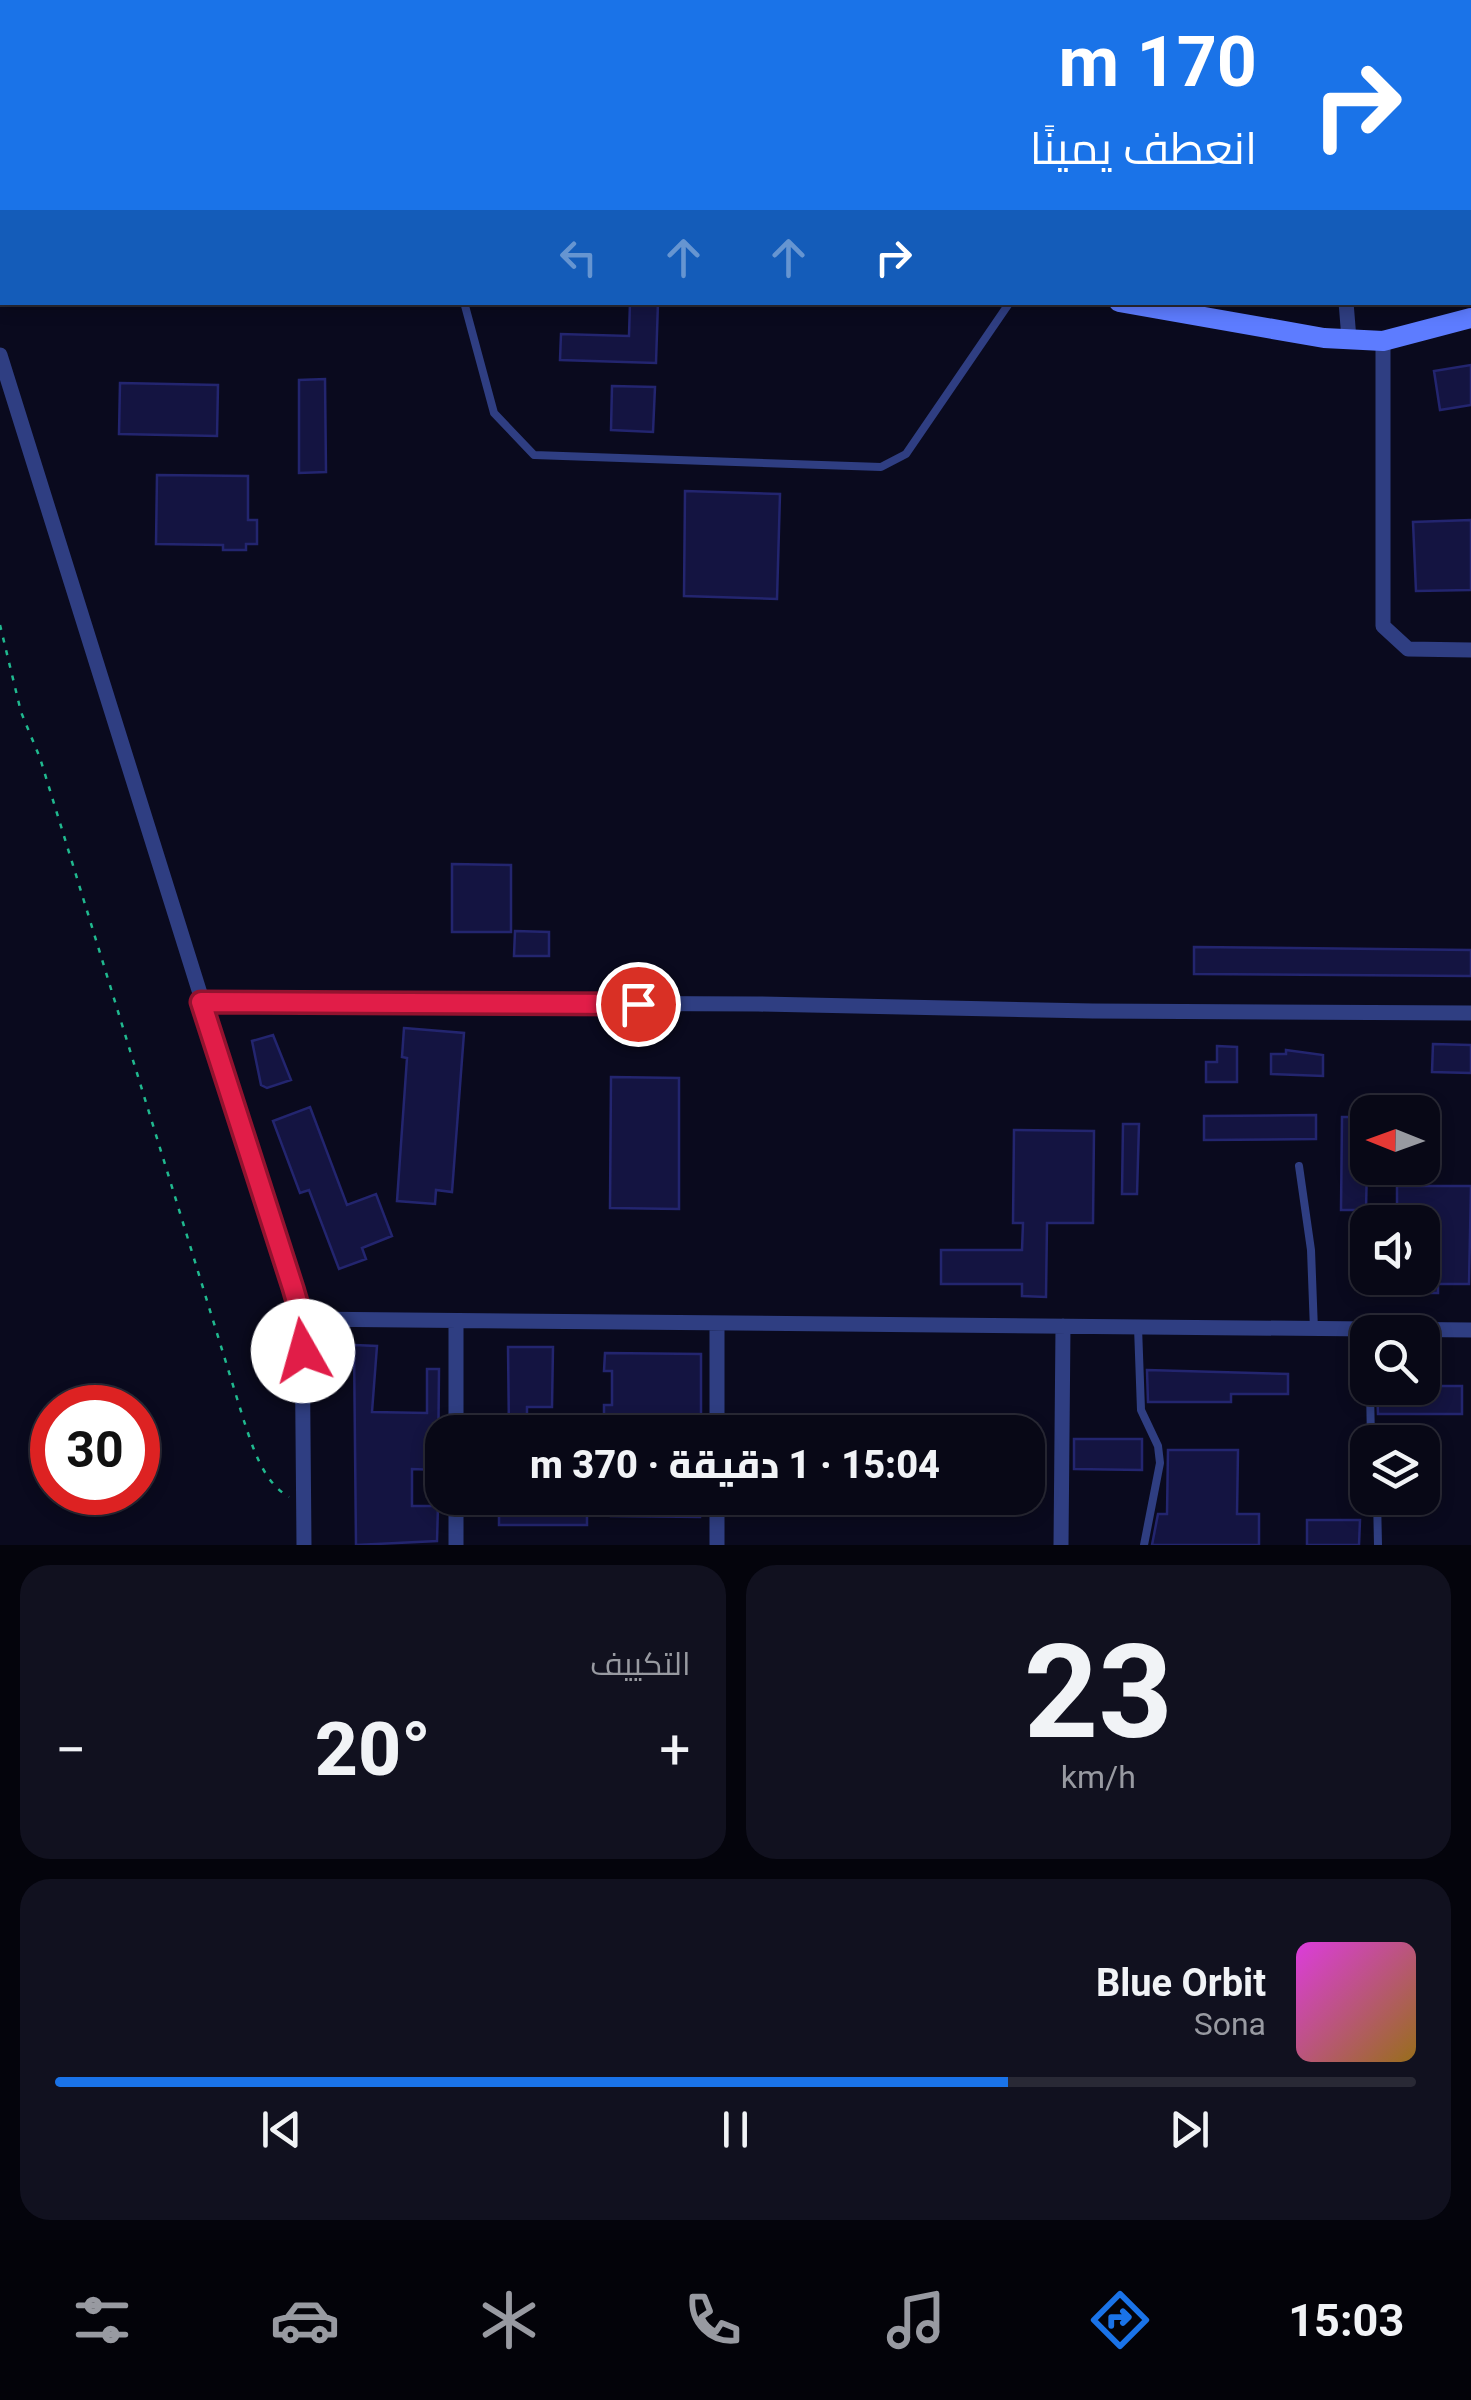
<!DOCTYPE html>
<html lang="ar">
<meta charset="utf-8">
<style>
:root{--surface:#080816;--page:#11111f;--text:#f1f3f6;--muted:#989aa1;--line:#292935;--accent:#1a73e8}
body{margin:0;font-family:Roboto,Cairo,sans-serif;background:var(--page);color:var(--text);direction:rtl;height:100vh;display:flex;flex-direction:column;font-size:38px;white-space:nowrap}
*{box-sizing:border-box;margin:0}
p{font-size:32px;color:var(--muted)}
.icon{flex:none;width:55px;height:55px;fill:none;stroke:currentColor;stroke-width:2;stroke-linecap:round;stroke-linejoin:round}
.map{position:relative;height:1545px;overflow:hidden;direction:ltr}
.panel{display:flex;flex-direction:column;gap:20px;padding:20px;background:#04040c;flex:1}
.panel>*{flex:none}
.guide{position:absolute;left:0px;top:0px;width:1472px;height:305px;box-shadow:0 5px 15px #0003,0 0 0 2px var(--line);direction:rtl;background:#1a73e8;color:#fff;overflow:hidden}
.needle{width:65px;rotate:271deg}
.buttons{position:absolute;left:1350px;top:1095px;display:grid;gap:20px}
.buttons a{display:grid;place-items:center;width:90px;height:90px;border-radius:20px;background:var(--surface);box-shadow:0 5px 15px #0003,0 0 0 2px var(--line);font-size:50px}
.speed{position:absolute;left:30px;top:1385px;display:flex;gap:20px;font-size:50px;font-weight:700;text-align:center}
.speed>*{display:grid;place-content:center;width:130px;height:130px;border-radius:50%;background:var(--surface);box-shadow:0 5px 15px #0003,0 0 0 2px var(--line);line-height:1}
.speed .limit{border:15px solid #d22;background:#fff;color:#111}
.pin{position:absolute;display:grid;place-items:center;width:85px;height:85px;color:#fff;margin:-42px;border:5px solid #fff;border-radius:50%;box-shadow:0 2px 10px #0007}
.me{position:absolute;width:110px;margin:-55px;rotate:353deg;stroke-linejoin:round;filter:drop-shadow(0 0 8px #0008)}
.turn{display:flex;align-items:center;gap:35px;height:210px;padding:0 50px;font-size:45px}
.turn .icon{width:130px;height:130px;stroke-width:2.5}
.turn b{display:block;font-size:70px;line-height:85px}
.lanes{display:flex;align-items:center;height:95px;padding:0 50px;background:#0003;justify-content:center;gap:50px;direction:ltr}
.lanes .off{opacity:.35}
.big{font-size:75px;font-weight:800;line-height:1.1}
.panel .widget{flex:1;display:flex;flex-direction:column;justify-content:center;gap:15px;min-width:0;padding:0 35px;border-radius:30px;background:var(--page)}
.panel .dial{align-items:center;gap:0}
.dial b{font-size:130px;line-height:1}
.song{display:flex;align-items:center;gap:30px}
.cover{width:120px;height:120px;border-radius:15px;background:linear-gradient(135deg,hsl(300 70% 55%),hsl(40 70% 35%))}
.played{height:10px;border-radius:5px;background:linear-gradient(90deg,var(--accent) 70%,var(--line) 70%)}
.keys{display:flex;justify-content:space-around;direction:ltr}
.heat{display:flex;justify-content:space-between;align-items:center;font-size:55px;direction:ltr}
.panel .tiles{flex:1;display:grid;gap:20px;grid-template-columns:1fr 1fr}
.widget:last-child{grid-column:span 2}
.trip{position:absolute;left:425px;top:1415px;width:620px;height:100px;border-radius:30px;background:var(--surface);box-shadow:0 5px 15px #0003,0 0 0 2px var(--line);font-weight:800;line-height:100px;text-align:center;direction:rtl}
.tabs{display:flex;height:160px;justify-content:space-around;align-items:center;background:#030309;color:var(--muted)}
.tabs .icon{width:70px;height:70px}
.tabs .active{color:var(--accent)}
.tabs b{font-size:45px;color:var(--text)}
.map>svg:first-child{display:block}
.building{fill:#141441;stroke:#23256f;stroke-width:2.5}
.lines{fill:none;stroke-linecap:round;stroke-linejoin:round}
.path{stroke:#20b98f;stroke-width:2.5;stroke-dasharray:5 8;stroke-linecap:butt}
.lane{stroke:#2f3e82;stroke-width:8}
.street{stroke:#2f3e82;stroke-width:15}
.secondary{stroke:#5d7cff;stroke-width:20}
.route-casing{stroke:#92132f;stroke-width:25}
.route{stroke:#e11d48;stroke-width:18}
</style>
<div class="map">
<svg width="1471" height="1545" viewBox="0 0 1471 1545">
<rect width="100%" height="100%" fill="#0a0a1e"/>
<path class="building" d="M630 302H658L656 363 560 360 561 334 629 336Z
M1471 365V405L1440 410 1434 371Z
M325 379 326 472 299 473V380Z
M120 383 218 385 217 436 119 434Z
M612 386 655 387 653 432 611 430Z
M157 475 248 476V520H257V544H246V550H223V545L156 544Z
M685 491 780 494 777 599 684 596Z
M1471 520V590L1416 591 1413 522Z
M452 864 511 865V932H452Z
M515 931 549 932V956H514Z
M1194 947 1471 950V976L1194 974Z
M404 1028 464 1033 452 1192 436 1190 435 1204 397 1201 407 1058 402 1057Z
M273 1035 291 1080 267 1088 261 1085 252 1041Z
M1433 1044 1471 1045V1073L1432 1072Z
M1217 1046 1237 1047V1082H1206V1062H1217Z
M1286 1050 1323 1055V1076L1271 1074V1054H1286Z
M611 1077 679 1078V1209L610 1208Z
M310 1107 347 1205 376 1194 392 1236 362 1248 366 1259 339 1269 309 1190 300 1193 273 1121Z
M1316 1115V1139L1204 1140V1116Z
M1342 1117H1368L1366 1210H1341Z
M1123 1124H1139L1137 1194H1122Z
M1014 1130 1094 1131 1093 1223H1047L1046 1297 1022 1296V1284H941V1250H1022L1023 1223H1013Z
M1397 1186H1471L1469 1284H1438V1293H1403V1278H1422V1222H1397Z
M354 1345 377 1346 372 1412 427 1413V1369H439L438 1470 412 1469V1506H438L437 1541 356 1545Z
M508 1347H553L552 1407H527V1432H509Z
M605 1353 701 1354V1432H604V1405H612V1371H604Z
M1147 1370 1288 1374V1394H1231V1402H1148Z
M1422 1386H1462V1414H1378L1377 1388Z
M1074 1439H1142V1470L1074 1469Z
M1168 1450H1238L1237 1514H1259V1545H1152L1158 1514H1167Z
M499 1498H587V1525H499Z
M611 1498H700V1517L611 1516Z
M1307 1520H1360L1359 1545H1307Z"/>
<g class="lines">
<path class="path" d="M895 0 897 2
M781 2 782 0
M800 2 802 0
M0 625 21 712 40 758 244 1421C253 1448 263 1482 289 1497"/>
<path class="lane" d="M40 2 41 0
M464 302 494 413 534 455 881 467 906 454 1010 302
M1299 1166 1311 1250 1314 1330
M1138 1327 1141 1410 1158 1446 1160 1463 1144 1545
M1370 1388 1371 1442
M1377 1498 1378 1545"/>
<path class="street" d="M1327 0V2
M252 2V0
M377 2V0
M481 2V0
M608 2 609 0
M946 2 947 0
M1112 2 1113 0
M1241 2V0
M1346 302 1349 339
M1383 341V626L1408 649 1471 650
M0 355 302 1319 304 1545
M201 1002 758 1004 1093 1011 1471 1013
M302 1319 1471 1330
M456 1432V1321
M717 1432V1323
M456 1545V1498
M717 1545V1498
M1061 1545 1063 1326"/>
<path class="secondary" d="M0 86H2
M1119 302 1324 338 1383 341 1471 318"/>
</g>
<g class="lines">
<defs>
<path id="route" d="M303 1351 302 1319 293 1288 201 1002 638 1004"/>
</defs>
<use href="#route" class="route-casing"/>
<use href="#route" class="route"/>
</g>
</svg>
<div class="buttons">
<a><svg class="needle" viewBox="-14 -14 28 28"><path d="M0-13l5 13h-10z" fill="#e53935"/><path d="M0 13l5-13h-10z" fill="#989aa1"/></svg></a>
<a><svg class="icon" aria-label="sound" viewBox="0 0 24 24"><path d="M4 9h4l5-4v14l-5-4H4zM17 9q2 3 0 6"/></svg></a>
<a><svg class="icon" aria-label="search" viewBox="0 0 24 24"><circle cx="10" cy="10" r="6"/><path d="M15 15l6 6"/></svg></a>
<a><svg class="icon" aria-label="layers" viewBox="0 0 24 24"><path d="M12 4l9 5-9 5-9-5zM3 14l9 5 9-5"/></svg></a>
</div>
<div class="speed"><div class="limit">30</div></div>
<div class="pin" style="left:638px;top:1004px;background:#d93025"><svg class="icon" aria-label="arrive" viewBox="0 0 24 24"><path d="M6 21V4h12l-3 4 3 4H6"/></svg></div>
<svg class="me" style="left:303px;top:1351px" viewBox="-20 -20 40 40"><circle r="19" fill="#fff"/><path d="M0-13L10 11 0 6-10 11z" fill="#e11d48"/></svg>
<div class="trip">15:04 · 1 دقيقة · 370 m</div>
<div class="guide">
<div class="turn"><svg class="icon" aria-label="right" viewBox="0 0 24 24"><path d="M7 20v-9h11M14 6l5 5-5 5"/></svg><div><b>170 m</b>انعطف يمينًا</div></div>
<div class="lanes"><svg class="icon off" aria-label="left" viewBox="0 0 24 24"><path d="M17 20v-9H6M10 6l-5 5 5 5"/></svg><svg class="icon off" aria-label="ahead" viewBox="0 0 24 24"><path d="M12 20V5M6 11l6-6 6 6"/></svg><svg class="icon off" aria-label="ahead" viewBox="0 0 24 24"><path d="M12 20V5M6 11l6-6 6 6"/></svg><svg class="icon" aria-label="right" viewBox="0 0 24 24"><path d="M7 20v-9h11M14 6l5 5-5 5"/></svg></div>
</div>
</div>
<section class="panel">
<div class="tiles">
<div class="widget dial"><b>23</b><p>km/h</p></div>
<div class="widget"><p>التكييف</p>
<div class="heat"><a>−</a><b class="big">20°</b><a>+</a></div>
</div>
<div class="widget">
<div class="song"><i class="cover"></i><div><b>Blue Orbit</b><p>Sona</p></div></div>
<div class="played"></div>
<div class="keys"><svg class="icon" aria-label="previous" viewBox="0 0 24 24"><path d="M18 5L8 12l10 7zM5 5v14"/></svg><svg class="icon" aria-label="pause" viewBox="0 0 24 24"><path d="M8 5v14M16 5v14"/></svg><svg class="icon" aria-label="next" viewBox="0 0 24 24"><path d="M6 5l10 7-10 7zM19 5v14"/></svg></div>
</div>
</div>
</section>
<nav class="tabs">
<b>15:03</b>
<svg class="icon active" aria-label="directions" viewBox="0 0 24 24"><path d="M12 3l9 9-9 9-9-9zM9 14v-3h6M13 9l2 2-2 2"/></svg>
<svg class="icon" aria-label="music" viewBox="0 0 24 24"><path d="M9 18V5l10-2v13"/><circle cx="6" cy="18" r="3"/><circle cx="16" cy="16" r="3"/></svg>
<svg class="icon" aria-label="phone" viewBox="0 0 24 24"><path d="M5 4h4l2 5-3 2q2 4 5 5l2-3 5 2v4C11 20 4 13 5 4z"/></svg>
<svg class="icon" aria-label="climate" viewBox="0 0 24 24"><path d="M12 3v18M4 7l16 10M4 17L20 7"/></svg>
<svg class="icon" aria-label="car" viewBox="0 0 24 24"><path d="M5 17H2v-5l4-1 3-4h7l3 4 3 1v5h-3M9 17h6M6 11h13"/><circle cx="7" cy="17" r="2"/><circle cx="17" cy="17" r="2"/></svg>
<svg class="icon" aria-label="filters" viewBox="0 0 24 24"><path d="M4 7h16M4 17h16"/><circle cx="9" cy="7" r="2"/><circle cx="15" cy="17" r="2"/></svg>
</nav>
